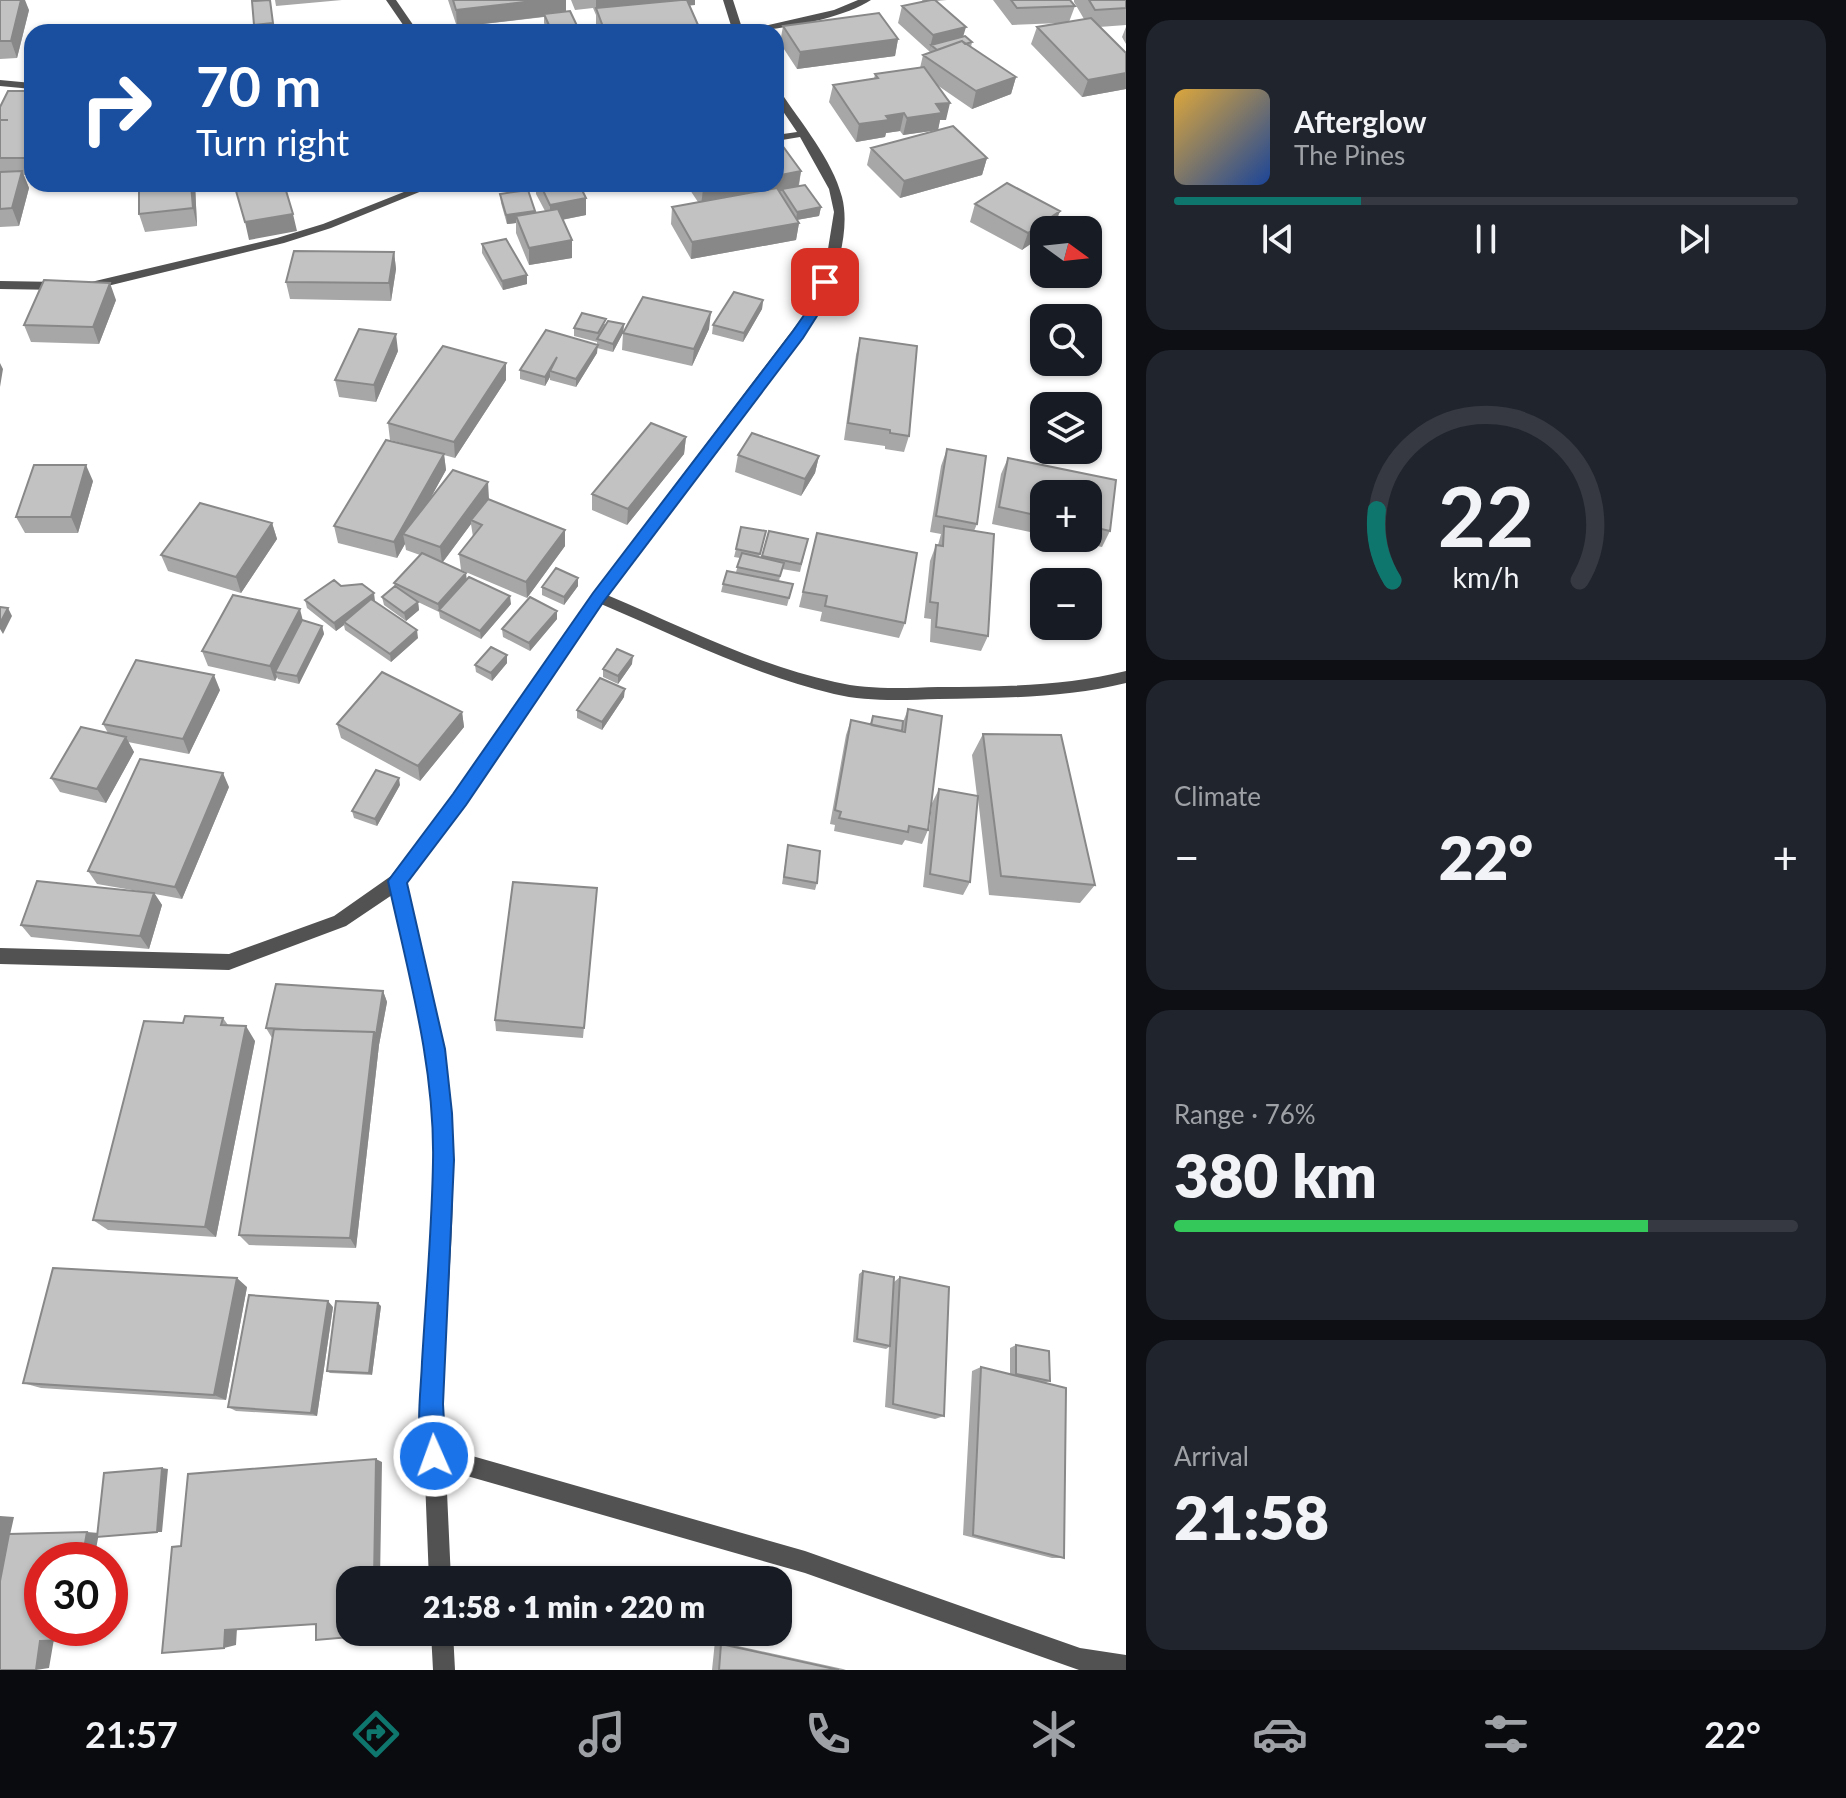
<!DOCTYPE html>
<meta charset="utf-8">
<style>
:root{--surface:#171b24;--page:#20242c;--text:#f1f3f6;--muted:#9ea1a6;--line:#363941;--accent:#0f766e}
body{margin:0;font-family:Lato,sans-serif;background:var(--page);color:var(--text);height:100vh;display:flex;flex-direction:column;font-size:30px;white-space:nowrap}
*{box-sizing:border-box;margin:0}
p{font-size:26px;color:var(--muted)}
.icon{flex:none;width:44px;height:44px;fill:none;stroke:currentColor;stroke-width:2;stroke-linecap:round;stroke-linejoin:round}
.map{position:relative;flex:1;overflow:hidden}
.panel{display:flex;flex-direction:column;gap:20px;padding:20px;background:#0d0f14;width:720px}
.panel>*{flex:none}
.banner{position:absolute;left:24px;top:24px;width:760px;height:168px;border-radius:24px;box-shadow:0 2px 6px #0004;background:#1a4fa0;color:#fff;overflow:hidden}
.needle{width:52px;rotate:105deg}
.fabs{position:absolute;left:1030px;top:216px;display:grid;gap:16px}
.fabs a{display:grid;place-items:center;width:72px;height:72px;border-radius:16px;background:var(--surface);box-shadow:0 2px 6px #0004;font-size:40px}
.speed{position:absolute;left:24px;top:1542px;display:flex;gap:16px;font-size:40px;font-weight:700;text-align:center}
.speed>*{display:grid;place-content:center;width:104px;height:104px;border-radius:50%;background:var(--surface);box-shadow:0 2px 6px #0004;line-height:1}
.speed .limit{border:12px solid #d22;background:#fff;color:#111}
.pin{position:absolute;display:grid;place-items:center;width:68px;height:68px;color:#fff;margin:-34px;border-radius:16px;box-shadow:0 4px 12px #0006}
.me{position:absolute;width:88px;margin:-44px;rotate:358deg;stroke-linejoin:round;filter:drop-shadow(0 0 6px #0008)}
.turn{display:flex;align-items:center;gap:28px;height:168px;padding:0 40px;font-size:36px}
.turn .icon{width:104px;height:104px;stroke-width:2.5}
.turn b{display:block;font-size:56px;line-height:68px}
.big{font-size:60px;font-weight:800;line-height:1.1}
.panel .card{flex:1;display:flex;flex-direction:column;justify-content:center;gap:12px;min-width:0;padding:0 28px;border-radius:24px;background:var(--page)}
.panel .dial{align-items:center;gap:0}
.dial svg{height:208px;overflow:visible;fill:none;stroke:var(--line);stroke-width:7;stroke-linecap:round;text-anchor:middle}
.dial text{fill:var(--text);stroke:none}
.song{display:flex;align-items:center;gap:24px}
.cover{width:96px;height:96px;border-radius:12px;background:linear-gradient(135deg,hsl(40 70% 55%),hsl(220 70% 35%))}
.played{height:8px;border-radius:4px;background:linear-gradient(90deg,var(--accent) 30%,var(--line) 30%)}
.keys{display:flex;justify-content:space-around;direction:ltr}
.heat{display:flex;justify-content:space-between;align-items:center;font-size:44px;direction:ltr}
.charge{height:12px;border-radius:6px;background:linear-gradient(90deg,#34c759 76%,var(--line) 0)}
.trip{position:absolute;left:336px;top:1566px;width:456px;height:80px;border-radius:24px;background:var(--surface);box-shadow:0 2px 6px #0004;font-weight:800;line-height:80px;text-align:center}
.menu{display:flex;height:128px;justify-content:space-around;align-items:center;background:#090b0e;color:var(--muted)}
.menu .icon{width:56px;height:56px}
.menu .selected{color:var(--accent)}
.menu b{font-size:36px;color:var(--text)}
main{display:flex;flex:1;min-height:0}
.map>svg:first-child{display:block}
.lines{fill:none;stroke-linecap:round;stroke-linejoin:round}
.street{fill:#525252;fill-rule:evenodd}
.wall{fill:#a7a7a7}
.shaded-wall{fill:#888}
.building{fill:#c2c2c2;stroke:#888;stroke-width:2}
.route{fill:#1a73e8;stroke:#114b97;stroke-width:2}
</style>
<main>
<div class="map">
<svg width="1126" height="1670" viewBox="0 0 1126 1670">
<rect width="100%" height="100%" fill="#fff"/>
<g class="lines">
<path class="street" d="M386 0H396L418 32H408Z
M723 0H733L743 31 834 10 858 0H871C841 20 769 32 733 32Z
M0 80 32 83V89L0 86Z
M776 90 780 91C801 123 832 159 842 197 851 231 835 280 820 311L607 595C681 626 756 665 835 682 868 690 904 688 938 687 1000 687 1066 686 1126 671V683C1066 698 1000 698 938 699 904 700 867 702 834 694 753 675 677 636 601 604L466 804 406 882C426 974 451 1063 453 1157 455 1254 440 1351 444 1448L805 1551 1080 1648 1126 1655V1670H1079L805 1573 446 1470 451 1580H429L422 1404 435 1160 433 1113 426 1049 392 895 346 926 229 970 0 964V948L229 954 334 916 391 876 454 794 593 593 810 307 827 255 834 212 829 189 800 137 776 141V135L797 132 776 101Z
M424 184H439L331 228 284 243 91 290 85 286 91 282 277 238 323 224Z
M0 281 60 282 66 286 60 290 0 289Z
M431 1632H453L455 1670H433Z"/>
</g>
<path class="wall" d="M0 0 29 10 17 58 0 59Z
M270 0 274 32H255L254 25Z
M275 0H342L276 6Z
M448 0H566V12L580 32H548L544 23V17L457 27Z
M571 0H695V5H689L698 25 697 32H599L596 25V15L593 8 575 10Z
M922 0H947L936 1 963 37 972 42 971 47 1016 77 1011 94 972 109 937 85 946 120H940L938 130 903 135 900 131 886 133 885 137 856 142 829 102 833 85 874 79 875 74 920 68 923 55 930 52 898 23 902 6 923 2Z
M993 0H1070L1075 6 1069 22 1084 19 1074 2V0H1126V25L1099 27 1126 53V89L1082 97 1031 44 1037 27 1061 23 1012 25Z
M783 26 898 39 895 56 797 69 780 43Z
M1126 27V44L1122 37Z
M32 91V175H24L29 188 19 226 0 227V107Z
M871 148 987 158 982 175 900 198 867 165Z
M801 171 799 186 821 207 819 216 797 220 799 223 796 240 691 259 671 224 672 207 698 202 686 184H776Z
M195 184 197 226 145 232 139 214Z
M536 184H581L586 215 562 220 572 258 529 265 516 233V223L507 224 501 203 500 194 535 213 545 211 536 194Z
M975 204 1054 228 1051 230H1044L1022 250 970 222Z
M482 244 527 284 503 290 482 253Z
M394 252 396 269 391 301 290 299 286 282Z
M116 300 99 344 31 342 24 325Z
M763 300 762 309 743 342 712 334 713 325Z
M605 324H624L623 333 613 352 597 348V353L576 387 550 380V377L545 386 520 379V370L597 344V342L574 336V328Z
M709 329 692 366 622 350 623 333Z
M860 338 909 436 904 452 885 449V446L844 440 856 355Z
M398 351 376 402 339 397 335 380Z
M506 380 455 458 444 455 446 470 429 500 489 499 565 546 527 598 461 570 459 554 473 537 471 524 443 562 466 579 511 604 481 639 440 618 439 612 418 602 419 610 406 621 384 605 382 597 395 586 394 583 420 555 406 550 405 544 397 558 338 543 334 526 420 448 390 440 388 423Z
M686 437 684 454 627 525 592 510V494Z
M947 449 977 524 974 531 988 636 981 651 930 642 931 619 924 618 930 561 936 545H938L941 534 930 532 941 466Z
M738 455 819 456 815 473 801 496 735 472Z
M1008 458 1116 480 1110 531 1102 547 1058 538H1088V494H1044V535L992 524 1001 474Z
M93 481 78 533H25L16 517Z
M272 523 277 539 241 593 168 571 161 555Z
M817 533 905 623 899 638 820 621 822 612 799 607Z
M808 539 800 572 782 569 779 581 793 584 787 606 721 592 723 584 736 572 740 558 734 557 736 549 764 540 759 557 762 558V556Z
M341 586 375 601 374 602 418 638 391 662 345 630 344 625 336 631 307 608 305 600Z
M578 586 564 605 542 595V587Z
M557 611V619L530 651 503 637 502 629Z
M303 621 322 626 324 634 299 684 278 679 277 677 275 681 208 666 202 651Z
M507 655V663L492 681 476 672 475 665Z
M632 664 618 684 603 677V669Z
M220 690 189 754 128 742 134 752 106 803 60 792 51 778 108 733 103 724Z
M624 697 602 730 577 718V710Z
M908 709 928 830 922 844 905 840 902 845 834 831 835 825 830 824 846 735 851 720 870 724 873 716 903 722Z
M462 712 464 727 420 781 341 738 337 724Z
M983 734 1095 885 1080 903 989 895 978 798 970 882 963 895 923 887 932 803 939 789 977 796 972 755Z
M400 785 377 826 354 818 352 811Z
M229 787 182 899 155 894 162 905 149 949 31 937 21 925 138 891 97 884 88 871Z
M788 845 817 883 815 890 782 884Z
M597 888 583 1038 496 1031 495 1020Z
M383 991 387 1002 379 1045 356 1248 249 1245 239 1235 272 1038 266 1028Z
M223 1018 228 1025 255 1041 216 1237 108 1230 93 1220 183 1023Z
M863 1271 894 1282 900 1277 944 1416 935 1419 885 1407 889 1347 886 1349 853 1342 859 1274Z
M247 1287 226 1400 41 1388 23 1383Z
M381 1306 372 1375 330 1373 327 1371Z
M333 1307 317 1416 236 1411 228 1407Z
M1016 1345 1050 1381 1044 1383 1064 1558H1052L963 1535 972 1371 981 1367 1010 1374V1348Z
M715 1641 843 1669 846 1670H712Z"/>
<path class="shaded-wall" d="M21 0H25L29 10 17 58 11 41Z
M541 0H566V14L457 27 456 10Z
M596 0H695V5L599 15 596 8V15Z
M966 27 961 44 931 45 929 52 933 35Z
M898 39 895 56 797 69 800 52Z
M1126 73V89L1082 97 1088 80Z
M1016 77 1011 94 972 109 976 91Z
M950 103 946 120H940L938 130 903 135 907 118 936 104Z
M904 113 900 131 886 133 885 137 856 142 859 124 886 116Z
M32 146V170L27 158Z
M987 158 982 175 900 198 904 181Z
M22 171 29 188 19 226 12 208Z
M801 171 798 188 782 189V191L701 206 703 189 730 184H776V176Z
M191 184H195L197 226 193 208Z
M586 198V215L550 222V205Z
M821 207 819 216 796 220 797 212Z
M535 211V220L516 216V223L507 224 506 215Z
M1060 211 1054 228 1051 230H1044V235L1022 250 1028 233Z
M293 214 297 231 249 240 245 222Z
M799 223 796 240 691 259 692 242Z
M572 240V258L529 265V248Z
M394 252 396 269 391 301 389 283Z
M527 275V284L503 290 502 281Z
M110 283 116 300 99 344 93 327Z
M763 300 762 309 743 342 744 333Z
M711 312 709 329 692 366 694 349Z
M624 324 623 333 613 352V344Z
M396 334 398 351 376 402 374 385Z
M598 345 597 353 576 387V379Z
M557 357 550 371V377L545 386V377Z
M0 363 3 369 0 387Z
M506 363V380L455 458 454 442Z
M686 437 684 454 627 525 628 509Z
M444 454 446 470 410 536 403 534 405 544 397 558 394 542Z
M819 456 815 473 801 496 805 479Z
M86 465 93 481 78 533 71 517Z
M488 482 489 499 473 521 471 520V524L442 563 440 547Z
M272 523 277 539 241 593 236 577Z
M565 530V546L527 598 526 582Z
M466 573 467 581 439 610 438 604Z
M578 578V586L564 605V597Z
M374 593 375 601 346 624 344 622V625L336 631 334 623Z
M510 596 511 604 481 639 480 631Z
M418 602 419 610 406 621 404 613Z
M8 608 12 616 3 634 0 629V623Z
M300 609 304 625 275 672 277 677 275 681 270 666Z
M557 611V619L530 651 529 643Z
M322 626 324 634 299 684 297 676Z
M417 630 418 638 391 662 390 654Z
M507 655V663L492 681 491 673Z
M633 656 632 664 618 684V676Z
M214 675 220 690 189 754 183 739Z
M625 689 624 697 602 730V722Z
M462 712 464 727 420 781 418 766Z
M126 737 134 752 106 803 97 789Z
M223 773 229 787 182 899 175 887Z
M399 778 400 785 377 826 375 819Z
M154 893 162 905 149 949 140 936Z
M383 991 387 1002 379 1045 356 1248 350 1238 374 1032Z
M246 1026 255 1041 216 1237 205 1227Z
M237 1278 247 1287 226 1400 214 1395Z
M328 1301 333 1307 317 1416 311 1413Z
M378 1303 381 1306 372 1375 369 1373Z
M376 1459 382 1462 380 1580H374Z
M162 1468 168 1469 162 1532H157Z
M0 1516 14 1517 0 1580Z
M87 1532 99 1533 94 1560H82Z
M70 1628H83L81 1638 68 1640Z
M237 1628 236 1645 224 1648 225 1630Z
M54 1639 49 1668 36 1670 40 1641Z"/>
<path class="building" d="M0 0H21L11 41H0Z
M270 0 273 23 254 25 252 1Z
M453 0H541L456 10Z
M681 0H687L698 25 620 32H605L596 8Z
M931 0H935L966 27 933 35 902 6Z
M1011 0H1070L1075 6 1017 8Z
M1089 0H1126V8L1095 10Z
M570 11 580 32H552L544 14Z
M879 13 898 39 800 52 783 26Z
M1091 18 1126 53V73L1088 80 1037 27Z
M965 36 972 42 965 44 962 41 937 50 931 45Z
M962 41 1016 77 976 91 923 55Z
M924 67 950 103 936 104 942 113 907 118 904 113 886 116 889 120 859 124 833 85 878 78 875 74Z
M8 91H32V146L27 158H0V120H8H0V107Z
M953 126 987 158 904 181 871 148Z
M776 141H779L801 171 776 176Z
M22 171 12 208 0 209V172Z
M1007 183 1060 211 1028 233 975 204Z
M139 184H191L193 208 139 214Z
M234 184H284L293 214 245 222Z
M540 184H579L586 198 550 205Z
M700 184H730L703 189Z
M805 185 821 207 797 212 782 189Z
M777 188 799 223 692 242 672 207Z
M528 190 535 211 506 215 500 194Z
M558 209 572 240 529 248 516 216Z
M506 239 527 275 502 281 482 244Z
M294 251 394 252 389 283 286 282Z
M44 280 110 283 93 327 24 325Z
M734 292 763 300 744 333 713 325Z
M643 297 711 312 694 349 623 333Z
M582 313 606 319 598 333 574 328Z
M608 321 624 324 613 344 597 339Z
M359 329 396 334 374 385 335 380Z
M546 330 598 345 576 379 550 371 557 357 545 377 520 370Z
M860 338 917 346 909 436 890 433V430L848 423Z
M443 346 506 363 454 442 388 423Z
M651 423 686 437 628 509 592 494Z
M752 433 819 456 805 479 738 455Z
M386 440 444 454 394 542 334 526Z
M947 449 986 456 977 524 936 516Z
M1008 458 1116 480 1110 531 1088 526V494H1044V517L999 507Z
M34 465H86L71 517H16Z
M453 470 488 482 440 547 403 534Z
M488 499 565 530 526 582 459 554 482 525 471 520Z
M200 503 272 523 236 577 161 555Z
M944 526 994 534 988 636 936 627 938 603 930 602 936 545 943 546Z
M741 527 766 531 760 554 736 549Z
M769 531 808 539 801 564 762 556Z
M817 533 917 553 905 623 825 606 827 596 803 592Z
M422 553 466 573 438 604 394 583Z
M742 553 784 563 780 576 737 567Z
M556 568 578 578 564 597 542 587Z
M727 571 793 584 789 598 723 584Z
M469 577 510 596 480 631 439 610Z
M334 580 341 586 362 584 374 593 334 623 305 600Z
M395 586 418 602 404 613 382 597Z
M233 595 300 609 270 666 202 651Z
M530 597 557 611 529 643 502 629Z
M371 599 417 630 390 654 344 622Z
M0 607 8 608 0 623Z
M302 620 322 626 297 676 275 672Z
M491 647 507 655 491 673 475 665Z
M617 649 633 656 618 676 603 669Z
M136 660 214 675 183 739 103 724Z
M382 672 462 712 418 766 337 724Z
M600 678 625 689 602 722 577 710Z
M908 709 942 716 928 830 909 826 908 832 839 818 841 812 835 810 851 720 905 732Z
M873 716 903 721 902 731 871 725Z
M81 727 126 737 97 789 51 778Z
M983 734 1061 735 1095 885 1001 876Z
M140 759 223 773 175 887 88 871Z
M376 770 399 778 375 819 352 811Z
M939 789 978 796 970 882 930 874Z
M788 845 820 851 817 883 784 877Z
M37 881 154 893 140 936 21 925Z
M513 882 597 888 584 1028 495 1020Z
M276 984 383 991 376 1035 374 1032 303 1030 266 1028Z
M185 1016 223 1018 221 1025 246 1026 205 1227 93 1220 144 1021 183 1023Z
M274 1029 374 1032 350 1238 239 1235Z
M53 1268 237 1278 214 1395 23 1383Z
M863 1271 894 1277 890 1346 857 1339Z
M900 1277 949 1287 944 1416 893 1404Z
M249 1295 328 1301 311 1413 228 1407Z
M336 1301 378 1303 369 1373 327 1371Z
M1016 1345 1049 1351 1050 1381 1016 1374Z
M981 1367 1066 1388 1064 1558 973 1535Z
M376 1459 374 1580H350V1632H373V1635L316 1640V1624L225 1630 224 1648 162 1653 172 1547 181 1546 188 1474Z
M162 1468 157 1532 97 1537 104 1473Z
M87 1532 82 1560H42V1628H70L68 1640 40 1641 36 1670H0V1581L9 1534Z
M721 1644 839 1670H719Z"/>
<path class="route" d="M820 280 831 282 822 308 803 338 604 601 466 805 407 883 445 1049 452 1113 454 1160 443 1404 446 1456 442 1464 434 1468 426 1464C414 1435 421 1393 422 1362 426 1295 432 1228 433 1162 435 1066 408 973 388 881L453 794 593 593 793 331 809 308Z"/>
</svg>
<div class="fabs">
<a><svg class="needle" viewBox="-14 -14 28 28"><path d="M0-13l5 13h-10z" fill="#e53935"/><path d="M0 13l5-13h-10z" fill="#9ea1a6"/></svg></a>
<a><svg class="icon" aria-label="search" viewBox="0 0 24 24"><circle cx="10" cy="10" r="6"/><path d="M15 15l6 6"/></svg></a>
<a><svg class="icon" aria-label="layers" viewBox="0 0 24 24"><path d="M12 4l9 5-9 5-9-5zM3 14l9 5 9-5"/></svg></a>
<a>+</a>
<a>−</a>
</div>
<div class="speed"><div class="limit">30</div></div>
<div class="pin" style="left:825px;top:282px;background:#d93025"><svg class="icon" aria-label="arrive" viewBox="0 0 24 24"><path d="M6 21V4h12l-3 4 3 4H6"/></svg></div>
<svg class="me" style="left:434px;top:1456px" viewBox="-20 -20 40 40"><circle r="17" fill="#1a73e8" stroke="#fff" stroke-width="3"/><path d="M0-11L8 9 0 5-8 9z" fill="#fff"/></svg>
<div class="trip">21:58 · 1 min · 220 m</div>
<div class="banner">
<div class="turn"><svg class="icon" aria-label="right" viewBox="0 0 24 24"><path d="M7 20v-9h11M14 6l5 5-5 5"/></svg><div><b>70 m</b>Turn right</div></div>
</div>
</div>
<section class="panel">
<div class="card">
<div class="song"><i class="cover"></i><div><b>Afterglow</b><p>The Pines</p></div></div>
<div class="played"></div>
<div class="keys"><svg class="icon" aria-label="previous" viewBox="0 0 24 24"><path d="M18 5L8 12l10 7zM5 5v14"/></svg><svg class="icon" aria-label="pause" viewBox="0 0 24 24"><path d="M8 5v14M16 5v14"/></svg><svg class="icon" aria-label="next" viewBox="0 0 24 24"><path d="M6 5l10 7-10 7zM19 5v14"/></svg></div>
</div>
<div class="card dial"><svg viewBox="0 0 100 80">
<path d="M14 69A42 42 0 1 1 86 69"/>
<path d="M14 69A42 42 0 0 1 8 42" stroke="#0f766e"/>
<text x="50" y="56" font-size="32" font-weight="700">22</text>
<text x="50" y="72" font-size="11">km/h</text>
</svg></div>
<div class="card"><p>Climate</p>
<div class="heat"><a>−</a><b class="big">22°</b><a>+</a></div>
</div>
<div class="card"><p>Range · 76%</p><b class="big">380 km</b><div class="charge"></div></div>
<div class="card"><p>Arrival</p><b class="big">21:58</b></div>
</section>
</main>
<nav class="menu">
<b>21:57</b>
<svg class="icon selected" aria-label="directions" viewBox="0 0 24 24"><path d="M12 3l9 9-9 9-9-9zM9 14v-3h6M13 9l2 2-2 2"/></svg>
<svg class="icon" aria-label="music" viewBox="0 0 24 24"><path d="M9 18V5l10-2v13"/><circle cx="6" cy="18" r="3"/><circle cx="16" cy="16" r="3"/></svg>
<svg class="icon" aria-label="phone" viewBox="0 0 24 24"><path d="M5 4h4l2 5-3 2q2 4 5 5l2-3 5 2v4C11 20 4 13 5 4z"/></svg>
<svg class="icon" aria-label="climate" viewBox="0 0 24 24"><path d="M12 3v18M4 7l16 10M4 17L20 7"/></svg>
<svg class="icon" aria-label="car" viewBox="0 0 24 24"><path d="M5 17H2v-5l4-1 3-4h7l3 4 3 1v5h-3M9 17h6M6 11h13"/><circle cx="7" cy="17" r="2"/><circle cx="17" cy="17" r="2"/></svg>
<svg class="icon" aria-label="filters" viewBox="0 0 24 24"><path d="M4 7h16M4 17h16"/><circle cx="9" cy="7" r="2"/><circle cx="15" cy="17" r="2"/></svg>
<b>22°</b>
</nav>
